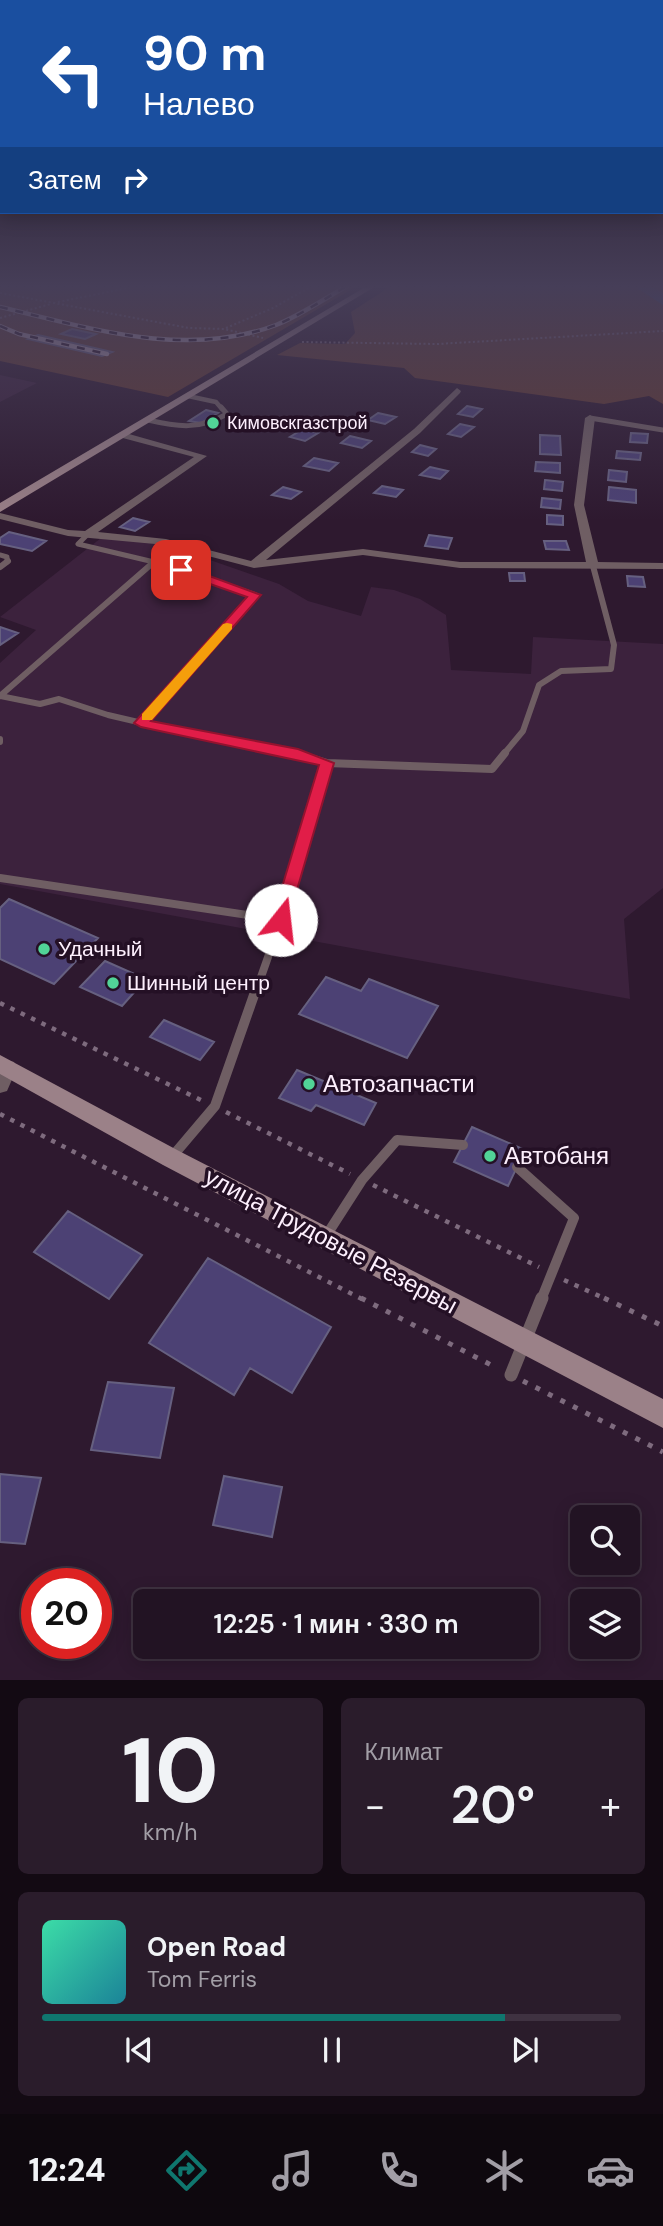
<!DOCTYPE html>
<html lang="ru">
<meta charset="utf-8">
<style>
:root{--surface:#221323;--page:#2a1c2b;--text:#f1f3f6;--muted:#a29ea6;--line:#3f3241;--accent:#0f766e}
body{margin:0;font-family:"DM Sans",sans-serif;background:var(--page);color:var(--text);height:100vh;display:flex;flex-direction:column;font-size:26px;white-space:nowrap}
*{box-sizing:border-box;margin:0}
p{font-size:23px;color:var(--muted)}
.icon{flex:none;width:38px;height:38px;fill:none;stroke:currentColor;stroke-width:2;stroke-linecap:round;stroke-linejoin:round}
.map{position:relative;height:1680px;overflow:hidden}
.drawer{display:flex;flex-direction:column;gap:18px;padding:18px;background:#130a13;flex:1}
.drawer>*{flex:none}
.guide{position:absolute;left:0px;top:0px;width:663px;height:214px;box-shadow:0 4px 18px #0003,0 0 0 2px var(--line);background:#1a4fa0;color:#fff;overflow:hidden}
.buttons{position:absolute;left:570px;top:1505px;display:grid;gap:14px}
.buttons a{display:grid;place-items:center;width:70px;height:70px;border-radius:10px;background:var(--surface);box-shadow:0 4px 18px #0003,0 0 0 2px var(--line);font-size:35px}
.speed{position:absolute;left:21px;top:1568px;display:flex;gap:14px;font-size:35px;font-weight:700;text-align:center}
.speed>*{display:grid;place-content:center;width:91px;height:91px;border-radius:50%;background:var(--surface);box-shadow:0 4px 18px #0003,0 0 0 2px var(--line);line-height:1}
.speed .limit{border:10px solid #d22;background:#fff;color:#111}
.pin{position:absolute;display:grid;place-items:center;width:60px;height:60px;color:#fff;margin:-30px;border-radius:14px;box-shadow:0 4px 10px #0006}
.me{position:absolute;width:77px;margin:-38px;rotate:16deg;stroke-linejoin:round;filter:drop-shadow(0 0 5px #0008)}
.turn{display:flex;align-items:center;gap:24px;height:147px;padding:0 28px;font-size:32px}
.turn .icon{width:91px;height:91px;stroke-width:2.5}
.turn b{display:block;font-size:49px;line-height:60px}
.then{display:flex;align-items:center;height:66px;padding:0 28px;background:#0003;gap:14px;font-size:26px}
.big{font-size:52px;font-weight:600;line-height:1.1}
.drawer .tile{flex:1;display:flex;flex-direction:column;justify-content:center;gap:10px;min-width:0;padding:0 24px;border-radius:10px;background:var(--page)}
.drawer .dial{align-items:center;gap:0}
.dial b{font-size:91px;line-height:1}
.song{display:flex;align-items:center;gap:21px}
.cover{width:84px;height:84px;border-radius:10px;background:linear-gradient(135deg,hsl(160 70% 55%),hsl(190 70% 35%))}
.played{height:7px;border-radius:4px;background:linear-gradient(90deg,var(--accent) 80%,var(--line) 80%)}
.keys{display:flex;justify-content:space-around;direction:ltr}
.heat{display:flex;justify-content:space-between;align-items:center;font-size:38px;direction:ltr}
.drawer .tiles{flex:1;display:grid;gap:18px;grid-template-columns:1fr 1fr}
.tile:last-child{grid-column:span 2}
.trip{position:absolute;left:133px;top:1589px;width:406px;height:70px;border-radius:10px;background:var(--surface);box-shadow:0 4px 18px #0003,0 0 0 2px var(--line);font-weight:600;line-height:70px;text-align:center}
.tabs{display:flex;height:112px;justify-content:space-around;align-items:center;background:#0e080e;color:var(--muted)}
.tabs .icon{width:49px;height:49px}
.tabs .current{color:var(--accent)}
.tabs b{font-size:32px;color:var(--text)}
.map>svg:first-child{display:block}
.built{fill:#3c223d}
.green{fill:#623a32}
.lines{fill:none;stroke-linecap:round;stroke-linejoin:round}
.river{fill:#34517f;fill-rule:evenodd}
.building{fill:#4c4174;stroke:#666080;stroke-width:2}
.path-far2{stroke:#7e6b7e;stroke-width:2;stroke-dasharray:2 2.5;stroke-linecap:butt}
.path-far1{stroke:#7e6b7e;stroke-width:4.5;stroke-dasharray:4.5 7;stroke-linecap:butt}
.path{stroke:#7e6b7e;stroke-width:5;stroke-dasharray:5 9;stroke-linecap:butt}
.lane-far5{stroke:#6f5e63;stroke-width:4.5}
.lane-far4{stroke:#6f5e63;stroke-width:5}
.lane-far3{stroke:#6f5e63;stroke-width:6}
.lane-far2{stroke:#6f5e63;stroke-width:8}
.lane-far1{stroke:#6f5e63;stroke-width:10}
.lane{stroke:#6f5e63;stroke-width:13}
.street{fill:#6f5e63;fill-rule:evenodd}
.secondary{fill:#9b8188;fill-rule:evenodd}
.rail-casing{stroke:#b1a0b1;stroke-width:4.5}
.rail{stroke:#241025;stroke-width:2.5;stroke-dasharray:8;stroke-linecap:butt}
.route{fill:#e11d48;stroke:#92132f;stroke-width:2}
.slow{fill:#f59e0b}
.poi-dot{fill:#51d397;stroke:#241025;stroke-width:2.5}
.labels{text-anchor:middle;stroke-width:7;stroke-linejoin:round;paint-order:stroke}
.far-poi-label{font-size:18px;fill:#fdeffd;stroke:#241025;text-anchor:start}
.poi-label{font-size:21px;fill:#fdeffd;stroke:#241025;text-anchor:start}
.near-poi-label{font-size:24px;fill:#fdeffd;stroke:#241025;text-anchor:start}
.near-street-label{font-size:24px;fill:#fdeffd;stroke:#241025}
</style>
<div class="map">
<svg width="663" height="1680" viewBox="0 0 663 1680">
<rect width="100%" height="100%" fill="#2e192f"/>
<path class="built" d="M0 375 37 383 0 402Z
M101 538 164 544 279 584 308 601 361 616 371 587 394 590 420 599 446 615 451 670 531 674 533 637 663 644V888L624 919 630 999 0 884V663L36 630 0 617Z"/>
<path class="green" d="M0 286H357L168 397 0 361Z
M391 286H663V404L649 396 604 404 415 378 404 368 277 355 300 343 345 344 355 333 351 312Z"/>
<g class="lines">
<path class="river" d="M634 286H652L663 293V305Z"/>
</g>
<path class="building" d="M72 329 96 334 85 339 61 334Z
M38 335 112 352 102 356 28 339Z
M467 406 482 409 473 417 458 414Z
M206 410 218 413 201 423 189 421Z
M378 413 396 417 385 424 368 420Z
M460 424 474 427 461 437 448 434Z
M303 429 318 433 305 441 290 437Z
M631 433 648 434 647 443 630 442Z
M540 435 560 436 561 455 540 454Z
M350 436 371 441 362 448 341 443Z
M420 445 436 449 428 456 412 452Z
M617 451 641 453 640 460 616 458Z
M314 458 338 463 329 471 304 466Z
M536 462 560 463V473L535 471Z
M430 467 448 471 440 479 420 475Z
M609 470 627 472 626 482 608 480Z
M545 480 563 482 562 491 544 489Z
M382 486 403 490 396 497 374 493Z
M283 487 301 492 291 499 272 495Z
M609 487 636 490V503L608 500Z
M542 498 561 500 560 509 541 507Z
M547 515 563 516V525L547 524Z
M133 518 149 522 135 531 120 527Z
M9 532 46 541 32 551 0 544V538Z
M429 535 452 538 448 549 425 546Z
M544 541H566L569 550 546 549Z
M509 573H524L525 581H510Z
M627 576 643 577 645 587 628 586Z
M0 627 18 633 0 645Z
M9 899 98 938 54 984 0 959V908Z
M105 961 146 979 122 1006 80 987Z
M326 977 361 991 369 979 438 1006 407 1058 299 1014Z
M164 1020 214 1042 200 1060 150 1037Z
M297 1070 376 1103 364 1125 316 1105 311 1111 279 1098Z
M472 1127 525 1150 508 1186 454 1162Z
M68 1211 142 1255 109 1299 34 1252Z
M208 1258 331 1327 292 1393 250 1368 234 1395 149 1343Z
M108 1382 174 1388 160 1458 91 1450Z
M0 1474 41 1478 25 1544 0 1542Z
M224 1476 282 1487 272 1537 213 1525Z"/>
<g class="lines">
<path class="path-far2" d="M0 293 189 328 224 329 263 338
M58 302 138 286
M0 318 51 304
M226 328 273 308 312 286
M302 342 437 344 663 331"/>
<path class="path-far1" d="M0 1003 203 1101
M226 1112 350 1174
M0 1114 364 1300
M373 1185 539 1267
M564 1280 608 1300"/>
<path class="path" d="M361 1298 497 1368
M604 1298 663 1326
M523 1381 663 1452"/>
<path class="lane-far5" d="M188 396 216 402 222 409"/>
<path class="lane-far4" d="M590 418 663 430
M148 420C178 427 199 430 227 414L221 407
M87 535 78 544 154 562
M0 555 7 557V562
M156 561 160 562"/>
<path class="lane-far3" d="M0 567 8 561
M0 696 40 704 59 699 108 715 198 736 302 755
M0 696 155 561
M141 723 255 595 156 561
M0 739V742
M503 755 523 731 539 685 561 671 611 669 614 645 593 566"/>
<path class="lane-far2" d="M295 753 327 763
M0 878 281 920
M254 997 281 920 327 763 492 769 505 753"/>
<path class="lane-far1" d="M171 1158 215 1106 254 995
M517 1167 574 1218 541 1300
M326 1236 362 1180 397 1140 463 1145"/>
<path class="lane" d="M511 1375 542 1298"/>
<path class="street" d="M457 388 461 391 460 393 420 433 266 560 363 549 460 562H586L574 505 585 418 590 415 595 418 584 505 598 562 663 563V569L460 568 363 555 254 568 166 545 68 536 0 519V513L68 530 85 531 194 457 119 437V433L122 432 207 456 98 532 166 539 251 561 414 429Z
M7 1060 14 1062 17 1068 7 1091 0 1093V1063Z"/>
<path class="secondary" d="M367 286H376L0 512V503Z
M0 1055 179 1151 663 1399V1428L163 1165 0 1074Z"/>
<defs>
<path id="rail" d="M0 307C89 328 186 359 276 325 301 315 324 299 347 286
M0 326 19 334 107 354"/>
</defs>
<use href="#rail" class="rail-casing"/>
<use href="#rail" class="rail"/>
</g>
<linearGradient id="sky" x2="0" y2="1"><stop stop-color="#190e1a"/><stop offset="0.55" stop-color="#463e58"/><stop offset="1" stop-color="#463e58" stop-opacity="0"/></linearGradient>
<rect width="663" height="521" fill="url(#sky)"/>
<path class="route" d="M176 567H185L261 595 151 721 298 749 334 763 287 924 281 926 272 920 319 765 141 727 134 723 247 597 176 572Z"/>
<path class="slow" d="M227 623 232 624V629L152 720H142V714L223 624Z"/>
<g class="poi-dot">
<circle cx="213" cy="423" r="7"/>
<circle cx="44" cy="949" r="7"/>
<circle cx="113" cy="983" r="7"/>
<circle cx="309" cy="1084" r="7"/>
<circle cx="490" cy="1156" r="7"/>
</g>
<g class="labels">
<g class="far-poi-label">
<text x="227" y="429">Кимовскгазстрой</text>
</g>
<g class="poi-label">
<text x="58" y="956">Удачный</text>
<text x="127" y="990">Шинный центр</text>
</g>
<g class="near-poi-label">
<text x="323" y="1092">Автозапчасти</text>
<text x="504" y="1164">Автобаня</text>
</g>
<g class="near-street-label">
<text transform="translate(331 1241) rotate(28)" y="8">улица Трудовые Резервы</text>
</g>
</g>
</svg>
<div class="buttons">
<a><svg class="icon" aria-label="search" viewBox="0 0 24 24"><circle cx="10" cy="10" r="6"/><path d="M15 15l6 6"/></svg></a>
<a><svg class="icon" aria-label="layers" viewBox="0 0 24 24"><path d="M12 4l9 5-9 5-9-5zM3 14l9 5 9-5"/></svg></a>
</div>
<div class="speed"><div class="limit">20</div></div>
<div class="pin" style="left:181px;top:570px;background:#d93025"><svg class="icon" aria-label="arrive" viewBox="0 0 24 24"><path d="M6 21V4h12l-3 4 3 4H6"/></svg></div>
<svg class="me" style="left:281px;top:920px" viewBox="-20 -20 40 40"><circle r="19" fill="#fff"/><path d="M0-13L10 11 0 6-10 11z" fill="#e11d48"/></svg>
<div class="trip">12:25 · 1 мин · 330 m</div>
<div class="guide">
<div class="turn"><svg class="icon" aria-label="left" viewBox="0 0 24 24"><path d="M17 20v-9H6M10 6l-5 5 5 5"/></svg><div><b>90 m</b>Налево</div></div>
<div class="then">Затем<svg class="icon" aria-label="right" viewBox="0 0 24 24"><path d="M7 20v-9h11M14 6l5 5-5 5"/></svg></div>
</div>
</div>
<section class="drawer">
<div class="tiles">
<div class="tile dial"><b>10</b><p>km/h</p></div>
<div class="tile"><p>Климат</p>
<div class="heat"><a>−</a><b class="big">20°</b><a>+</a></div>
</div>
<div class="tile">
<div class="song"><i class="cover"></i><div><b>Open Road</b><p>Tom Ferris</p></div></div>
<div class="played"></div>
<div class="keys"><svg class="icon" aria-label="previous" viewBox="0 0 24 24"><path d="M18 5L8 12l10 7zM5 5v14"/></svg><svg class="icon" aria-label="pause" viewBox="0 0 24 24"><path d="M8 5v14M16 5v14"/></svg><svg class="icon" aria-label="next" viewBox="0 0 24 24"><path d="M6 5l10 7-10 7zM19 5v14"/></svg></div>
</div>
</div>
</section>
<nav class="tabs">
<b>12:24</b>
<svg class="icon current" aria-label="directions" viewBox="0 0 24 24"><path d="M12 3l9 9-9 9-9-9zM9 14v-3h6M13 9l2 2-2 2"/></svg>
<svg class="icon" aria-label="music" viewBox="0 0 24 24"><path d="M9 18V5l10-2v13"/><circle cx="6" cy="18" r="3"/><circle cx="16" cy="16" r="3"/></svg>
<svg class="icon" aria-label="phone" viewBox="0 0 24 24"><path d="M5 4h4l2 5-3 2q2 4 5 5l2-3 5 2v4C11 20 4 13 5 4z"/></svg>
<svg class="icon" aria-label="climate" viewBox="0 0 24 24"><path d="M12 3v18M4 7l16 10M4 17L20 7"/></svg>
<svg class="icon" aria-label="car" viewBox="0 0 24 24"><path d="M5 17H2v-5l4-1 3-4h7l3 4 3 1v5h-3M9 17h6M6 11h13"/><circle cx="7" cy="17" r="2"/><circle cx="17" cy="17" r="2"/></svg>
</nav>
